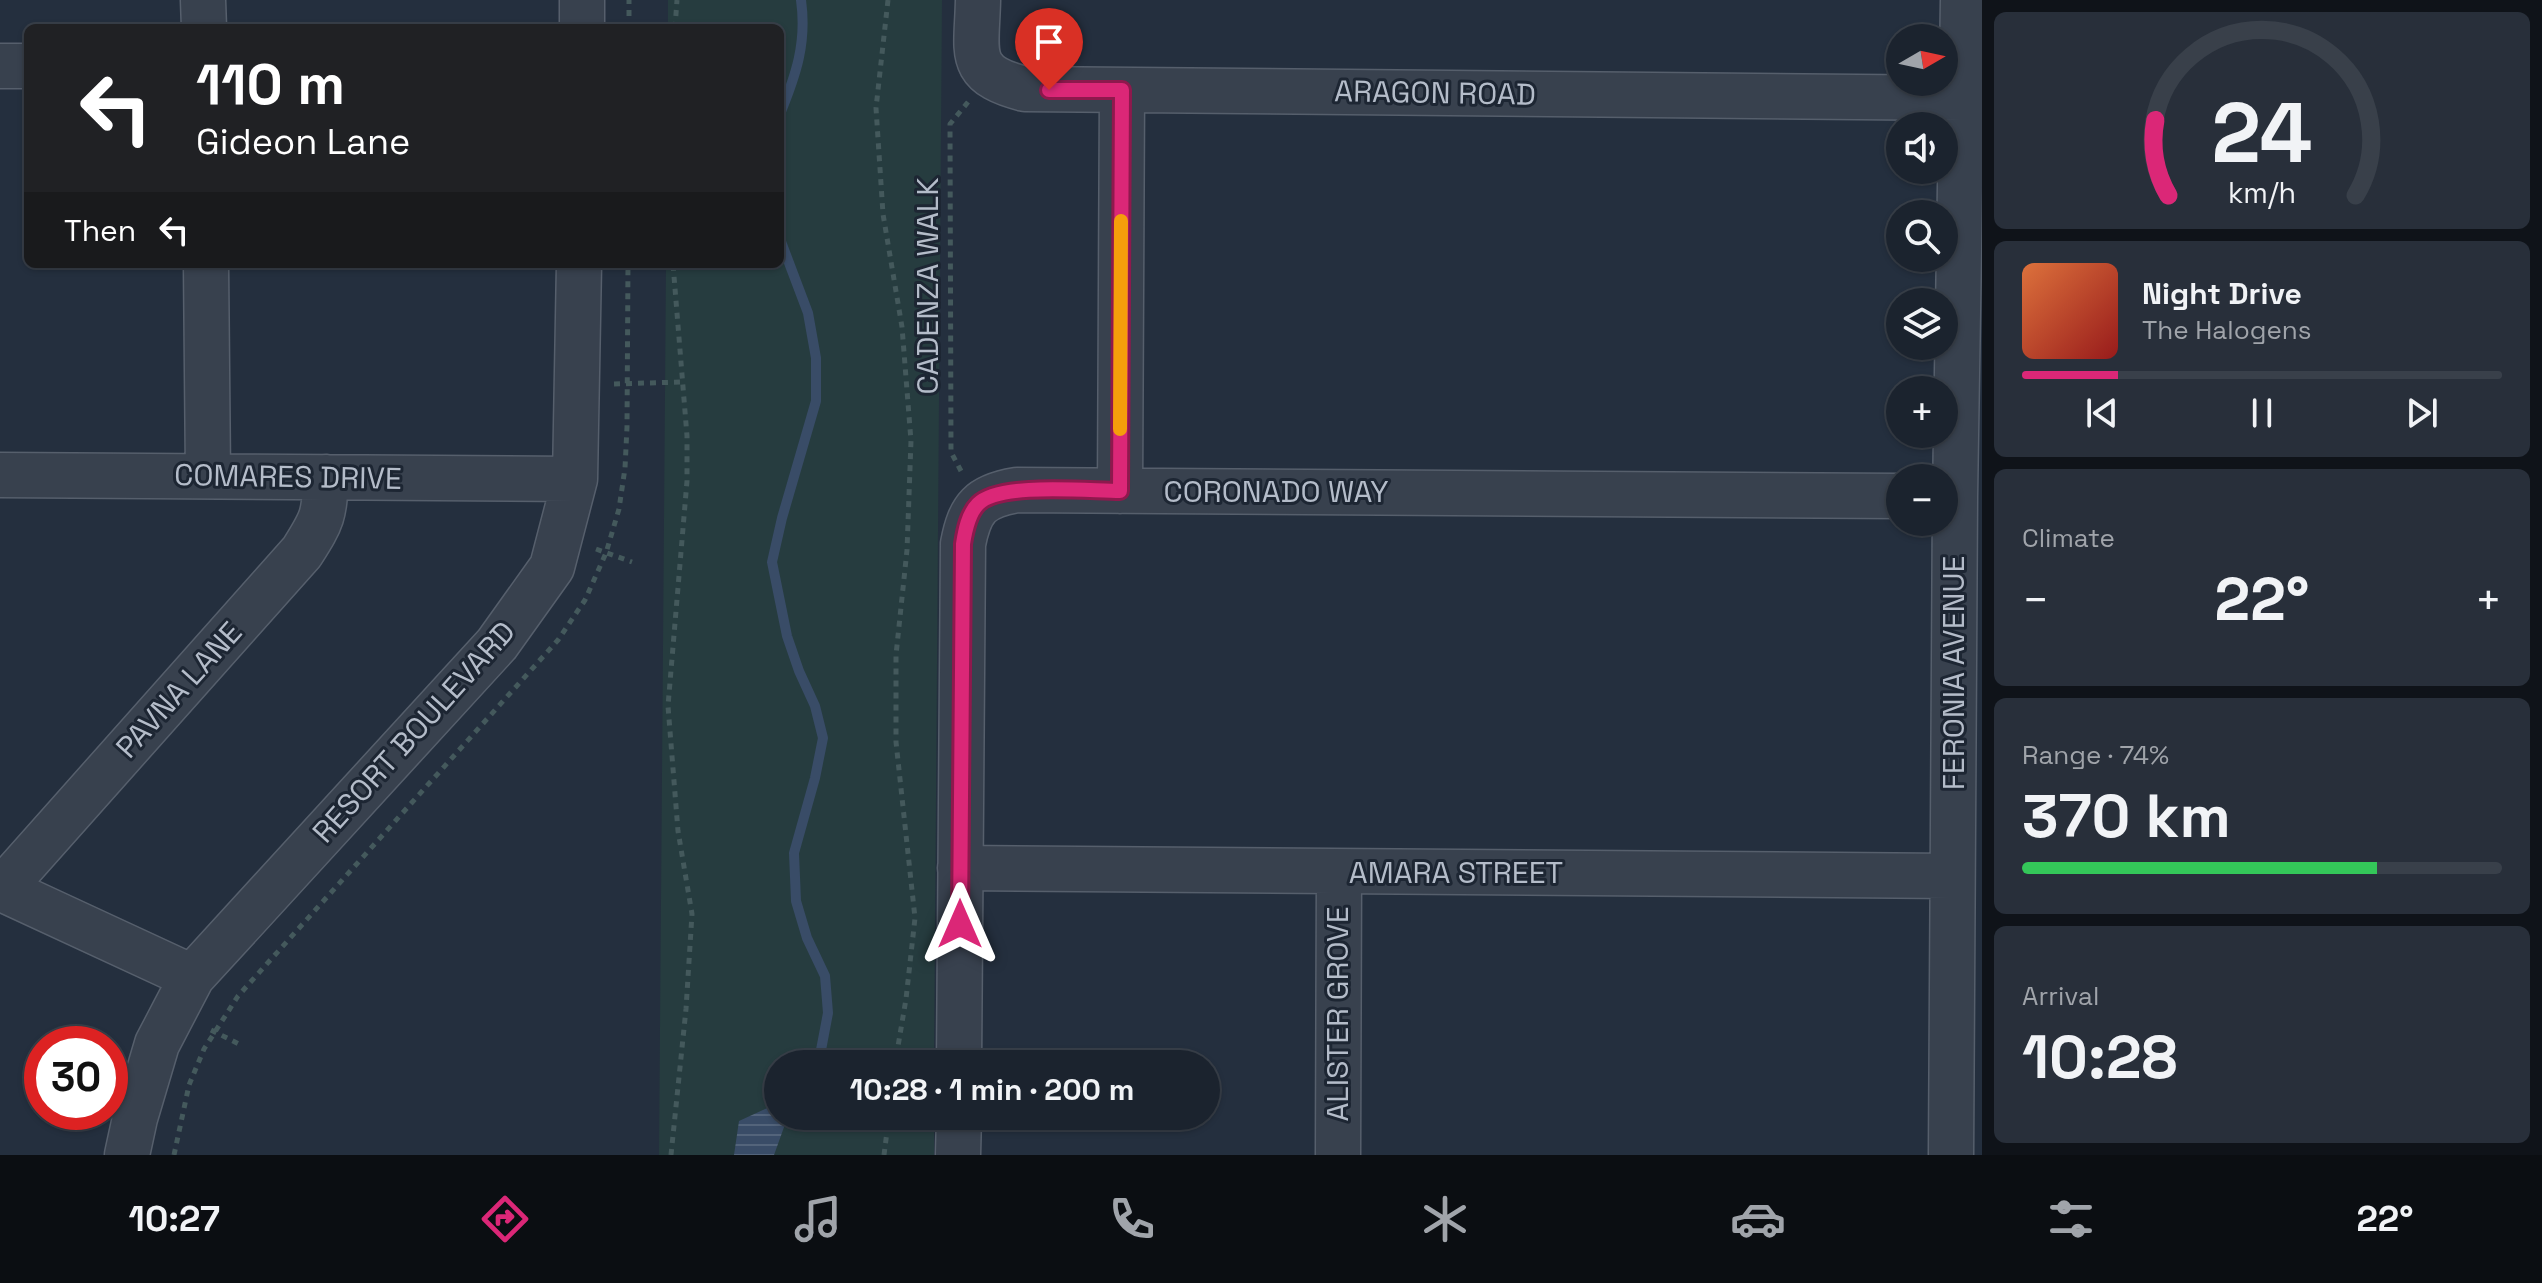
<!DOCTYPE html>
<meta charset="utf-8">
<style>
:root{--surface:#1b232e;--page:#282f3a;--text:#f1f3f6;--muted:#a0a4aa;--line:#39404a;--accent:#db2777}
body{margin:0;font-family:"Space Grotesk",sans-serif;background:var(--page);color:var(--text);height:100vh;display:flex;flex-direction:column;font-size:30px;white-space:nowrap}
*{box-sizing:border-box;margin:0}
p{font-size:26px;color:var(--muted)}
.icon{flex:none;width:44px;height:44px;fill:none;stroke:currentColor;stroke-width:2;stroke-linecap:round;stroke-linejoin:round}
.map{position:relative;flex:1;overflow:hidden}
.sheet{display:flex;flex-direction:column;gap:12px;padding:12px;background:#0f1319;width:560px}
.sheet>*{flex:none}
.hud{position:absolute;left:24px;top:24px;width:760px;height:244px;border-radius:12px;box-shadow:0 2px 6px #0004,0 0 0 2px var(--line);background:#202124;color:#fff;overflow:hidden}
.needle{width:52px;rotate:81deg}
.fabs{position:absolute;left:1886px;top:24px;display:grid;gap:16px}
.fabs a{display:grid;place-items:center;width:72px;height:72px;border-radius:50%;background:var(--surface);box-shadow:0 2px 6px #0004,0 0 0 2px var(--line);font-size:40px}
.speed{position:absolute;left:24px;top:1026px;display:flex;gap:16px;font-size:40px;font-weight:700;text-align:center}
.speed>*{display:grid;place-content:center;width:104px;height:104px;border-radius:50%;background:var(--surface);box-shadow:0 2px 6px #0004,0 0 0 2px var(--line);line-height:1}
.speed .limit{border:12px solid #d22;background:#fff;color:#111}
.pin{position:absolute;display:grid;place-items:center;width:68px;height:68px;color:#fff;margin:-82px -34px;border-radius:50% 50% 50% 0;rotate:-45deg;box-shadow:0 0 8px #0007}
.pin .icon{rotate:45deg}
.me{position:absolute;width:88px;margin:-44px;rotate:0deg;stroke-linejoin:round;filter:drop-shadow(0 0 6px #0008)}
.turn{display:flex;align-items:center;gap:28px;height:168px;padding:0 40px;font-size:36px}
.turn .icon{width:104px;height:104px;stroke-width:2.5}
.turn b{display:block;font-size:56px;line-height:68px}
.then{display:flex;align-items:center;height:76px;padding:0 40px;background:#0003;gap:16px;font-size:30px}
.big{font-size:60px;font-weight:600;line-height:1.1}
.sheet .tile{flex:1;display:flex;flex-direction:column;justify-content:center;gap:12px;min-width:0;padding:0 28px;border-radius:12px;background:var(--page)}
.sheet .dial{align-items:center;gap:0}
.dial svg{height:208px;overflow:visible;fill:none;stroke:var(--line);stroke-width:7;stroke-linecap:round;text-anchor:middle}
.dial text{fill:var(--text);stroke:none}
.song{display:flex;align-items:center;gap:24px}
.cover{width:96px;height:96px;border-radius:12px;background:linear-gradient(135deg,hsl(20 70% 55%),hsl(0 70% 35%))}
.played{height:8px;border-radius:4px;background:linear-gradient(90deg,var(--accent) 20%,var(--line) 20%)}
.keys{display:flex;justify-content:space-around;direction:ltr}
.heat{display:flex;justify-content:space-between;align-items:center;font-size:44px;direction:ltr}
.charge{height:12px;border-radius:6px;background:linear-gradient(90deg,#34c759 74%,var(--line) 0)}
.trip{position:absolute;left:764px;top:1050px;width:456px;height:80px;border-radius:40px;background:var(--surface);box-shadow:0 2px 6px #0004,0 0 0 2px var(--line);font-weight:600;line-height:80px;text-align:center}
.tabs{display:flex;height:128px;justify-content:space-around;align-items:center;background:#0b0e12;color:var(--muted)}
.tabs .icon{width:56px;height:56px}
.tabs .current{color:var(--accent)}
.tabs b{font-size:36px;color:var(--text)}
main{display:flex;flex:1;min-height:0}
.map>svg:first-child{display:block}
.park{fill:#263c3f}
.water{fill:url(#water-rules)}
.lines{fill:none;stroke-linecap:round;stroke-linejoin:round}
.stream{stroke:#394c67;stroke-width:10}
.minor-casing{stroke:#565f6c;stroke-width:47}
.path{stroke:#44595c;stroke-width:5;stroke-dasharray:6 6;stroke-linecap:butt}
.minor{stroke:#38414e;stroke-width:44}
.route-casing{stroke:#8e194d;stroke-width:20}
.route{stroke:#db2777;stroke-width:14}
.slow{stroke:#f59e0b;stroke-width:14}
.labels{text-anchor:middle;stroke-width:6;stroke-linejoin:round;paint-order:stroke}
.street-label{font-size:30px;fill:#b4bcc9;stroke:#1d2633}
</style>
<main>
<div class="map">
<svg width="1982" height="1155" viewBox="0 0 1982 1155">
<defs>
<pattern id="water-rules" width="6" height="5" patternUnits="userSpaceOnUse" patternTransform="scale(2)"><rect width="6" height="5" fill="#394c67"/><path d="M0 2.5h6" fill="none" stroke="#53647b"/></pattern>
</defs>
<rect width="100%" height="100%" fill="#242f3e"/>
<path class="park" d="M668 0H942L934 1064H778V1116H934V1155H659L666 264H780V28H668Z"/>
<path class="water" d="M778 1103V1116H788L774 1155H734L739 1121Z"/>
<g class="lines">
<path class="stream" d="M780 114C796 75 807 43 801 0
M780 239 808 313 816 358V401L782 518 772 562 787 636 799 671 815 706 823 738 815 778 794 853 796 901 807 938 825 976 828 1013 821 1050 814 1064"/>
<defs>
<path id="minor" d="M203 0 204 28
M978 0C977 53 965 74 1025 89L1963 98
M582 28V0
M0 66H28
M206 264 208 476
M0 475 575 479
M1120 491 1122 90
M960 868 1952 876
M0 888 192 977
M2 889 302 552C323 519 324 516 326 477
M959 1064 963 544C970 508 980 496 1017 490L1900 496
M127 1155 135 1118 157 1044 192 977 497 644 552 567 575 479 579 264
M958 1155 959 1116
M1338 1155 1339 872
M1951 1155 1955 497 1963 0"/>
</defs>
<use href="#minor" class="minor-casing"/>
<path class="path" d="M888 0 876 108 883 214 902 327 911 441 907 550 896 655V742L915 918 906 999 895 1064
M629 28V0
M675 28 677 0
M614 384 681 382
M961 471 951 452 950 124 968 102
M596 549 632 562
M211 1030 239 1044
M174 1155 189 1085 204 1049 238 996 558 640 585 600 606 553 619 509 625 468 627 427 628 264
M671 1155 686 1009 692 914 678 831 668 706 687 481V436L673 264
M884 1155 889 1116"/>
<use href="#minor" class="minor"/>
</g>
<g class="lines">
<defs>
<path id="route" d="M960 924 963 544C965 531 968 514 978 504 1000 482 1088 491 1120 491L1122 90H1049"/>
</defs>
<use href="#route" class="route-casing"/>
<use href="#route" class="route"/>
<path class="slow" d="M1120 429 1121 221"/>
</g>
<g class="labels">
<g class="street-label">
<text transform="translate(1435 93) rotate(1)" y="10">ARAGON ROAD</text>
<text transform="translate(928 286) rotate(-90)" y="10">CADENZA WALK</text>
<text transform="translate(288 477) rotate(1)" y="10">COMARES DRIVE</text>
<text x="1276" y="502">CORONADO WAY</text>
<text transform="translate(1954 673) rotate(-90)" y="10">FERONIA AVENUE</text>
<text transform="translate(179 690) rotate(-48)" y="10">PAVNA LANE</text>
<text transform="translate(414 732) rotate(-48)" y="10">RESORT BOULEVARD</text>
<text x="1456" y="883">AMARA STREET</text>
<text transform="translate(1338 1014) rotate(-90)" y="10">ALISTER GROVE</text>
</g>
</g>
</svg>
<div class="fabs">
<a><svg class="needle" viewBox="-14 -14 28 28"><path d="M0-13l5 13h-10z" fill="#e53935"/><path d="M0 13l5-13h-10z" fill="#a0a4aa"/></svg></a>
<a><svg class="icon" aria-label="sound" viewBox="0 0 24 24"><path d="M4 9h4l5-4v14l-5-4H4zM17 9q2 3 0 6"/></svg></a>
<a><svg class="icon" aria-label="search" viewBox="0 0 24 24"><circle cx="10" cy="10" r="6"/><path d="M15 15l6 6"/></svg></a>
<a><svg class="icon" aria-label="layers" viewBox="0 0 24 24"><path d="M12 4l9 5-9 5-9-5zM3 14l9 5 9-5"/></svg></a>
<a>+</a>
<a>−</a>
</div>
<div class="speed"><div class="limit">30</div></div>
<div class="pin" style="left:1049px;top:90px;background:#d93025"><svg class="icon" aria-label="arrive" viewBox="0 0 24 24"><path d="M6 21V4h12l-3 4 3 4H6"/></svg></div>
<svg class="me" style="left:960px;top:924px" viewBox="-20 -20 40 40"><path d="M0-17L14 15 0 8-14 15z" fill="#db2777" stroke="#fff" stroke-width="4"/></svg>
<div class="trip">10:28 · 1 min · 200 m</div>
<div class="hud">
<div class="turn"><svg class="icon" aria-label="left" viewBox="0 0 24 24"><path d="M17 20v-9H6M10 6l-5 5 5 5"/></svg><div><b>110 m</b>Gideon Lane</div></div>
<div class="then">Then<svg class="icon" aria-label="left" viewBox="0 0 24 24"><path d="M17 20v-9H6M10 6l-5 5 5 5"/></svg></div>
</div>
</div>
<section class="sheet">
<div class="tile dial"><svg viewBox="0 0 100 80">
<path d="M14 69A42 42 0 1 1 86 69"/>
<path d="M14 69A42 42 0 0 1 9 40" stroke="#db2777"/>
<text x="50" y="56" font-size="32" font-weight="700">24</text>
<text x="50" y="72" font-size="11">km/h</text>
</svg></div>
<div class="tile">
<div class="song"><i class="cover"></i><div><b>Night Drive</b><p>The Halogens</p></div></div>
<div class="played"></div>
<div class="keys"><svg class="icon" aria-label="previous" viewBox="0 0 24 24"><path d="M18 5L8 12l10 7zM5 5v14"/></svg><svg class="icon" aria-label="pause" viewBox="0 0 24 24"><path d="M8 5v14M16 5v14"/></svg><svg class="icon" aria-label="next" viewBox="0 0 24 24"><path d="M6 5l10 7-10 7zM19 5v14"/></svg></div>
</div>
<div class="tile"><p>Climate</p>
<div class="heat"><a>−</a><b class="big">22°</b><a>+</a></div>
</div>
<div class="tile"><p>Range · 74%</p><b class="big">370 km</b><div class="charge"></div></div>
<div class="tile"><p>Arrival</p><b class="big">10:28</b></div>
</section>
</main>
<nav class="tabs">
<b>10:27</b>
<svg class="icon current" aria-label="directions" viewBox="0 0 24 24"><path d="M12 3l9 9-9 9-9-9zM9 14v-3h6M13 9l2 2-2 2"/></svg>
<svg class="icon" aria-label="music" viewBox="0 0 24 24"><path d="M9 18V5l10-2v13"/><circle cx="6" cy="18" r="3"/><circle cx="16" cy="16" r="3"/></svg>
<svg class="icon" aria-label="phone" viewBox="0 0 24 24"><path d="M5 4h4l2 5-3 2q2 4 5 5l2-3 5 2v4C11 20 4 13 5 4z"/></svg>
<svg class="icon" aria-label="climate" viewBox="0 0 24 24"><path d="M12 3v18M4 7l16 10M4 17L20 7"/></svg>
<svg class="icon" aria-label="car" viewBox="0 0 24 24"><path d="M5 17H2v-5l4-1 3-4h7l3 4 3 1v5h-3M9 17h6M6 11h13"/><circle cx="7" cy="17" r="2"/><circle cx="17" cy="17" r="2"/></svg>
<svg class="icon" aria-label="filters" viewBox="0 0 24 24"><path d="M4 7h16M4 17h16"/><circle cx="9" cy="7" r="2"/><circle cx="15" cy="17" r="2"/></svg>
<b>22°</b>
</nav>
